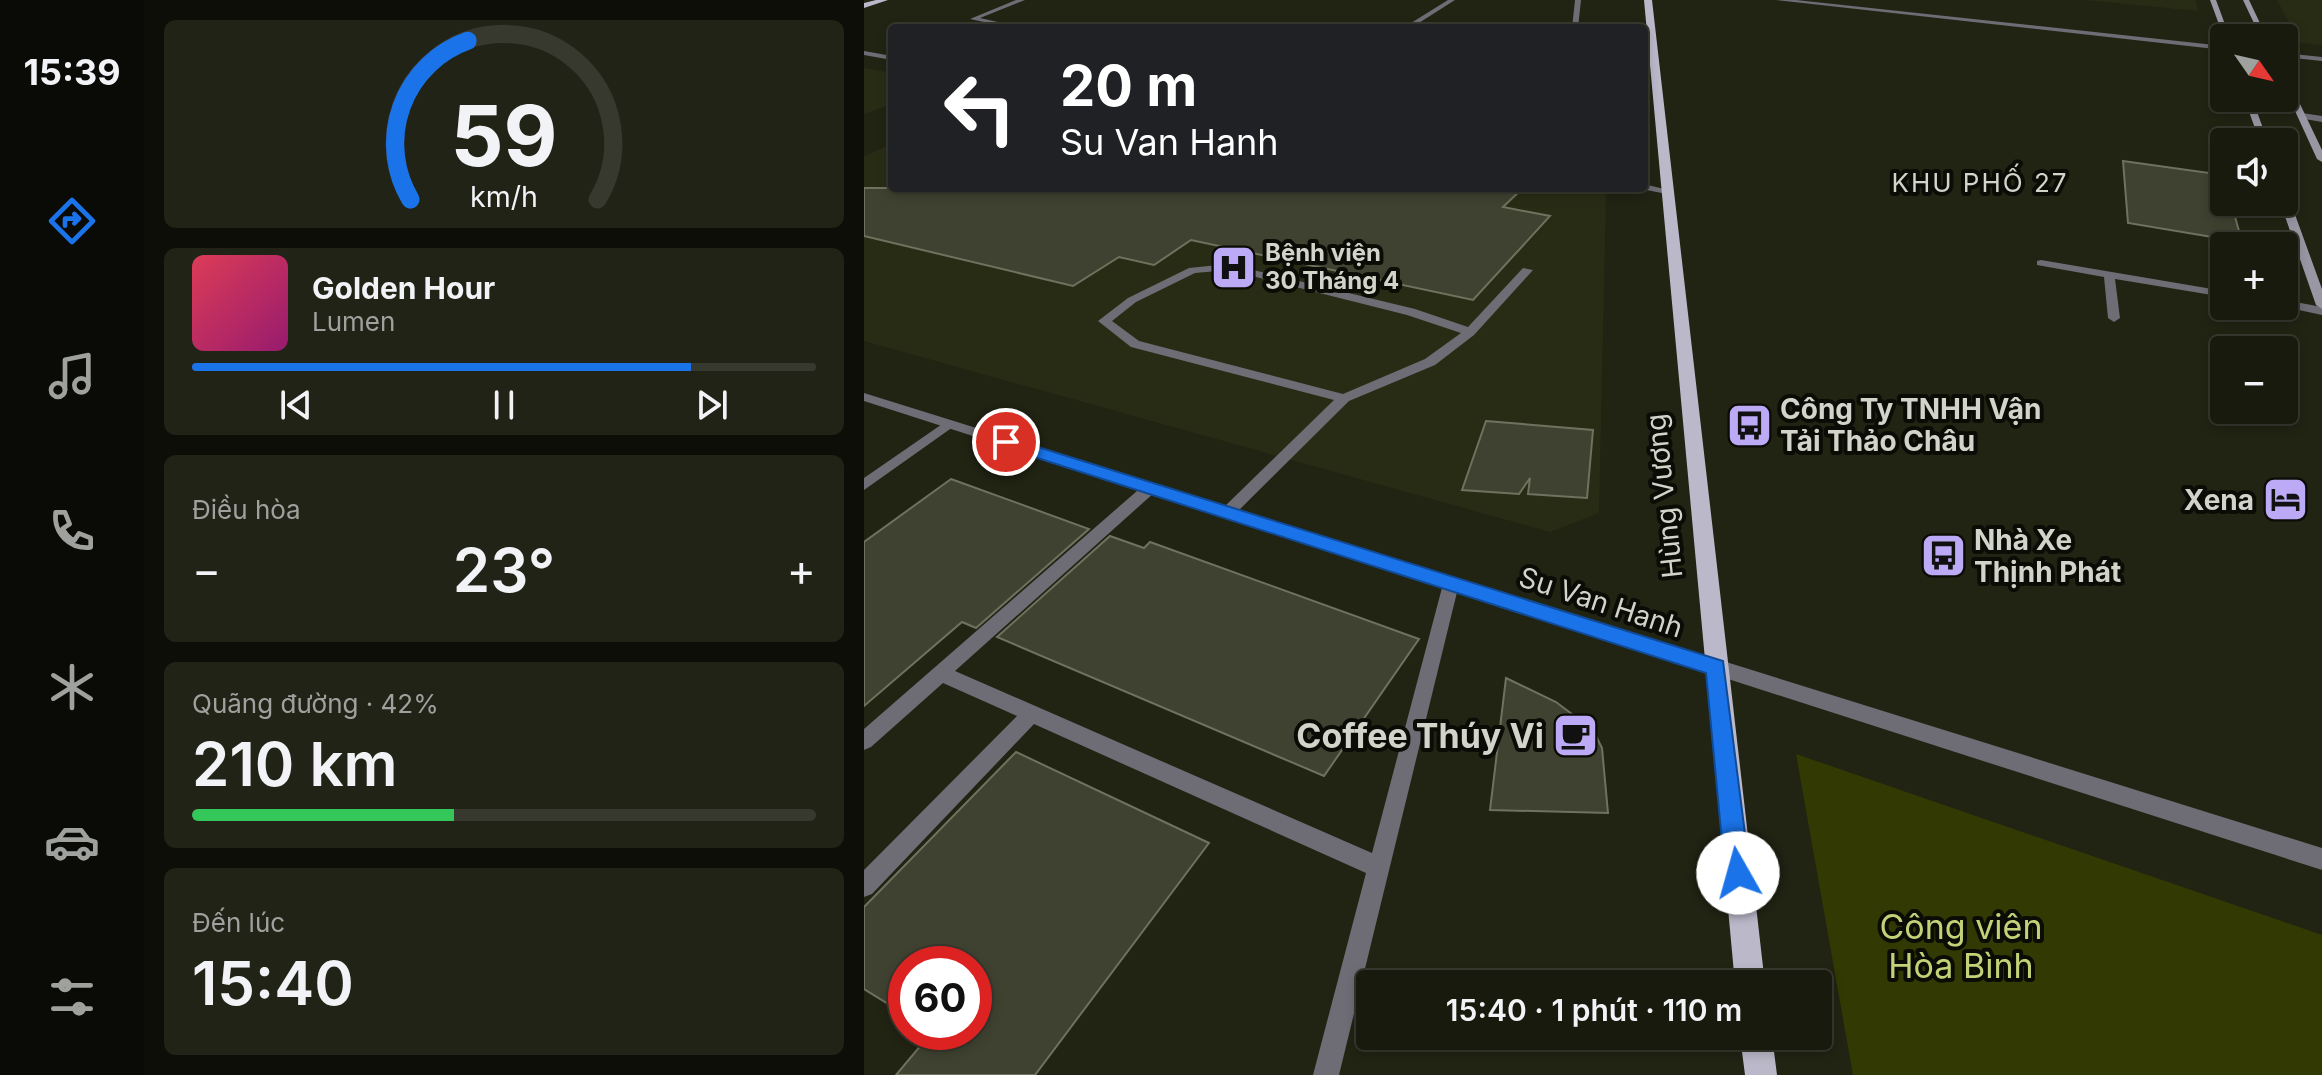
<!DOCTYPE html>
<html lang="vi">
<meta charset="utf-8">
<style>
:root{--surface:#191a0e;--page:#222317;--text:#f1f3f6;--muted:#9fa19e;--line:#37382e;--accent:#1a73e8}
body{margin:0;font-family:Inter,sans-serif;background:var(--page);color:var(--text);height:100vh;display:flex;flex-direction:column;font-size:30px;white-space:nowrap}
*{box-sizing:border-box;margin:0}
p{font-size:26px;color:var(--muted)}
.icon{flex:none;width:44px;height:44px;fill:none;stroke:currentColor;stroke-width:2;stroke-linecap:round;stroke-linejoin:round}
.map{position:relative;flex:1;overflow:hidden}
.panel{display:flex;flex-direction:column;gap:20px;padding:20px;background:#0e0e08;width:720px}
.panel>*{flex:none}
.banner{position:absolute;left:24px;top:24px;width:760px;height:168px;border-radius:8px;box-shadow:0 4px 12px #0003,0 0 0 2px var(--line);background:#202124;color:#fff;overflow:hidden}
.needle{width:52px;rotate:124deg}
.buttons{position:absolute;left:1346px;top:24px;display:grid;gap:16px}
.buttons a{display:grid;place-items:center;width:88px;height:88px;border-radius:8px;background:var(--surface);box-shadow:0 4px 12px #0003,0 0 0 2px var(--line);font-size:40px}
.speed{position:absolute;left:24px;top:946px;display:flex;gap:16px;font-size:40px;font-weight:700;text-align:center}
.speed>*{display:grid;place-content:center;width:104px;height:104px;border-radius:50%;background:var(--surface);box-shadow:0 4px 12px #0003,0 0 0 2px var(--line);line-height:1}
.speed .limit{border:12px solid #d22;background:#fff;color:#111}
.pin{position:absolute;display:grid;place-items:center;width:68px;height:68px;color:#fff;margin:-34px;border:4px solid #fff;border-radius:50%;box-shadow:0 2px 8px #0007}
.me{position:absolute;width:88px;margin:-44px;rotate:353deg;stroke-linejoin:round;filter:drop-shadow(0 0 6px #0008)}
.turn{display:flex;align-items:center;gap:28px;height:168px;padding:0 40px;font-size:36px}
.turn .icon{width:104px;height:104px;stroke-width:2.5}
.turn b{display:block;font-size:56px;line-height:68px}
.big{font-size:60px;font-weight:600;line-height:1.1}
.panel .widget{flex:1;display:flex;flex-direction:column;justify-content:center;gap:12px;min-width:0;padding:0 28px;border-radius:12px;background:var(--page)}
.panel .dial{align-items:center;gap:0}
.dial svg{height:208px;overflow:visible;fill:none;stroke:var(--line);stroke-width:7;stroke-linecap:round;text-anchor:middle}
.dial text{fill:var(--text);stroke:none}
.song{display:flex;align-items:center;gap:24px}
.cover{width:96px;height:96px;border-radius:12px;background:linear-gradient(135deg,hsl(350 70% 55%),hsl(320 70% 35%))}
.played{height:8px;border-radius:4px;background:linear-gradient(90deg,var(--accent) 80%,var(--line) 80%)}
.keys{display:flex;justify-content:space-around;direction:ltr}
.heat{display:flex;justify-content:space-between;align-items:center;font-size:44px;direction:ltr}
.charge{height:12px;border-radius:6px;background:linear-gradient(90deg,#34c759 42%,var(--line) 0)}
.trip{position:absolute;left:492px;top:970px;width:476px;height:80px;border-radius:8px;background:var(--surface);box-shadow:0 4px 12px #0003,0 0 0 2px var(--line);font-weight:600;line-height:80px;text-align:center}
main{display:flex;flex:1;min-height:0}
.tab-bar{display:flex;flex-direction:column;width:144px;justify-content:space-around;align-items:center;background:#0a0a06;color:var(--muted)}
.tab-bar .icon{width:56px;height:56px}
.tab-bar .current{color:var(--accent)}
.tab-bar b{font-size:36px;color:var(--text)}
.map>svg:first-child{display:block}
.built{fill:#292c15}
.green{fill:#333902}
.building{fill:#3f4230;stroke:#6f725f;stroke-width:2}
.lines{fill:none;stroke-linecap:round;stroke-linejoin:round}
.service{fill:#6e6c75;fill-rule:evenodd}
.minor{fill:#6e6c75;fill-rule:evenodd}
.tertiary{fill:#6e6c75;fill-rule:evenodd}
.secondary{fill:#9997a4;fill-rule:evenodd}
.primary{fill:#bbb8c9;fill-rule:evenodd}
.route{fill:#1a73e8;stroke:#114b97;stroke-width:2}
.labels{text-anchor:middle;stroke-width:8;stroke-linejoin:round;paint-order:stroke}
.far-poi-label{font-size:24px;font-weight:bold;fill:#d2d4c9;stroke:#0b0c06;text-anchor:start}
.far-neighbourhood-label{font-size:26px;letter-spacing:2px;fill:#d2d4c9;stroke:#0b0c06}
.poi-label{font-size:28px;font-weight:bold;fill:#d2d4c9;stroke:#0b0c06;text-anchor:start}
.street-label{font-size:28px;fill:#d2d4c9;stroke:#0b0c06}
.near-poi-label{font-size:34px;font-weight:bold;fill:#d2d4c9;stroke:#0b0c06;text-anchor:end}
.near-park-label{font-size:34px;fill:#c3d177;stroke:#0b0c06}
</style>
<main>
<nav class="tab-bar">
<b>15:39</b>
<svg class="icon current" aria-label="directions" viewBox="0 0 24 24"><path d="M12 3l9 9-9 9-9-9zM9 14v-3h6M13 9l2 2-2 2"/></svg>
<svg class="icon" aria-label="music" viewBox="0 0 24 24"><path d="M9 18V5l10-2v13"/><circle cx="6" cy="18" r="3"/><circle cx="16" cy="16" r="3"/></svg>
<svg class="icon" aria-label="phone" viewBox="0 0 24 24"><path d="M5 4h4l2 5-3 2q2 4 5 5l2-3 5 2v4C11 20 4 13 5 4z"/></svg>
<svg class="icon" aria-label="climate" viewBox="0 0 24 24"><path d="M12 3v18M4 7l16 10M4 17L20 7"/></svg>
<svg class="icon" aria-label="car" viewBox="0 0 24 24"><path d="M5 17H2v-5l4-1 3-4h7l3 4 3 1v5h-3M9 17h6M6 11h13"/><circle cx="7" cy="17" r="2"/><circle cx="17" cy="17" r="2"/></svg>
<svg class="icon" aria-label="filters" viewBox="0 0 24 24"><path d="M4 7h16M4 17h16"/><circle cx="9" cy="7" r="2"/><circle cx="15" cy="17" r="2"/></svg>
</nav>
<section class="panel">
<div class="widget dial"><svg viewBox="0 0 100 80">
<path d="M14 69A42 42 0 1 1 86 69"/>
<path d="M14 69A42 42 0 0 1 36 8" stroke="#1a73e8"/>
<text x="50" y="56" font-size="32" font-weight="700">59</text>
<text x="50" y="72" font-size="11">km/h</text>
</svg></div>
<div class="widget">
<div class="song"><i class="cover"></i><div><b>Golden Hour</b><p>Lumen</p></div></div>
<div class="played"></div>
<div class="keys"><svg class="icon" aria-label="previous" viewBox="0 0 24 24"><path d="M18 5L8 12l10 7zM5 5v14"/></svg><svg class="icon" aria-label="pause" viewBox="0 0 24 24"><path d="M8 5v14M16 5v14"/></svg><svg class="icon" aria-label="next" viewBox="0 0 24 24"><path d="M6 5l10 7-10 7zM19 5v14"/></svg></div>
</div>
<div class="widget"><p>Điều hòa</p>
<div class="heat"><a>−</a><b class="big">23°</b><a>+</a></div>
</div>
<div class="widget"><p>Quãng đường · 42%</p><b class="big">210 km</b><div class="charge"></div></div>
<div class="widget"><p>Đến lúc</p><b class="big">15:40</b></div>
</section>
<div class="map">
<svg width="1458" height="1075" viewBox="0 0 1458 1075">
<rect width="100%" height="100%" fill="#212313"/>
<path class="built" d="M1220 0H1332L1334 11Z
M1413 0H1458V45L1436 43Z
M0 68 28 73V104L0 114Z
M28 144V188H711L742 194 735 513 686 532 0 341V156Z"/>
<path class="green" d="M932 754 1458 935V1075H989Z"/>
<path class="building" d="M1259 161 1360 175V202H1367L1378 242 1264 223Z
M0 188H659L639 207 686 216 609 300 327 240 290 265 255 257 209 286 0 236Z
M622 421 729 430 723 498 664 494 666 478 655 494 598 490Z
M87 479 225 529 112 628 98 622 0 706V542Z
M246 536 280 548 286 542 555 639 460 776 133 637Z
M642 678 692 702 729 730 738 748 744 813 626 810Z
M152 752 345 843 171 1075H32L68 1032H110V964H42V1015L0 989V907Z"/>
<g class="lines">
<path class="service" d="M152 0H161L116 18 161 28H147L106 19Z
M584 0H591L547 28H539Z
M1438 113 1458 116V122L1435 118V114Z
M1177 260 1360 291V297L1251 279 1256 318 1250 322 1244 318 1240 277 1173 265V261Z
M364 264 551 309 604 327 659 268 669 270 610 335 571 365 485 401 369 516H359L356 512 359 508 470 400 267 347 234 321 264 298 325 268ZM364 270 543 315 597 333 561 359 479 394 275 341 248 321 272 302 331 273Z
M1420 300 1458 307V315L1416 306H1420Z
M84 420 89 421 91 424 89 427 0 490V478Z
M286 483 294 488 291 492 91 671 508 853 579 584 581 579H593L595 584 475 1075H449L502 873 170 724 8 894 0 897V870L153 716 79 683 7 747 0 750V729L281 484Z"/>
<path class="minor" d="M711 0H717L714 28H708Z
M0 51 28 56V60L0 55Z
M780 184 808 191 803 194 777 189 780 188Z"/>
<path class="tertiary" d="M912 0H932L1360 46V50Z
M1420 53 1458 57V61L1420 57Z
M0 393 1458 848V870L0 401Z"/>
<path class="secondary" d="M1346 0H1352L1366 38H1360Z
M1379 0H1385L1403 38H1397Z
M1420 77 1424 79 1458 150V162L1453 159 1420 87Z
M1380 98H1388L1404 142H1396Z
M1420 195 1425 198 1458 289V309L1452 305 1416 202H1420Z"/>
<path class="primary" d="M12 0H24L0 8V3Z
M780 0H788L901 984H871Z
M876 1036H908L913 1075H881Z"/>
</g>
<path class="route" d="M142 437 859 661 886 873 882 882 874 886 865 882 861 873 842 673 136 446V438Z"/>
<defs>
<symbol id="hospital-square" viewBox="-11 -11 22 22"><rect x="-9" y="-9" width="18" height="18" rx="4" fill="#bcaaf6" stroke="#0b0c06"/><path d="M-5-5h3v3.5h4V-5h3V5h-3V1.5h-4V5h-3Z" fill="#111"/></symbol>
<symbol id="bus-square" viewBox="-11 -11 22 22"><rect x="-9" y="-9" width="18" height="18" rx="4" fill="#bcaaf6" stroke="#0b0c06"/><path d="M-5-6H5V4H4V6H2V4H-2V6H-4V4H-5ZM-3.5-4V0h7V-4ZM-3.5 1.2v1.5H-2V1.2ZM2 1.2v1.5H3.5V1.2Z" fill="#111"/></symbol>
<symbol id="hotel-square" viewBox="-11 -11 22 22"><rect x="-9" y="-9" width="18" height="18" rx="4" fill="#bcaaf6" stroke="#0b0c06"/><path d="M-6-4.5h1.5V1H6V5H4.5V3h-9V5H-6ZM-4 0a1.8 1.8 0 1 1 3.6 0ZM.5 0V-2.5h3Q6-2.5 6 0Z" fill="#111"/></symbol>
<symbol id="cafe-square" viewBox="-11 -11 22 22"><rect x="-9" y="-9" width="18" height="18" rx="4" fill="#bcaaf6" stroke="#0b0c06"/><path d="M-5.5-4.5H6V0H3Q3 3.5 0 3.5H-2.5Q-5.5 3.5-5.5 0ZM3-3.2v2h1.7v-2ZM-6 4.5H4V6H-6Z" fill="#111"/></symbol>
</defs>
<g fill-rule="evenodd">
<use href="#hospital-square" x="344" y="242" width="51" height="51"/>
<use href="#bus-square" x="860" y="400" width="51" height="51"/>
<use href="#hotel-square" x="1396" y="474" width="51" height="51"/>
<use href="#bus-square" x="1054" y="530" width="51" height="51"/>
<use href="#cafe-square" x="686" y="710" width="51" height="51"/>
</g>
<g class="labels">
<g class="far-poi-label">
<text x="401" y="261">Bệnh viện<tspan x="401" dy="28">30 Tháng 4</tspan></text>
</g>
<g class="far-neighbourhood-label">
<text x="1116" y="192">KHU PHỐ 27</text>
</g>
<g class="poi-label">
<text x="916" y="419">Công Ty TNHH Vận<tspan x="916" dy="32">Tải Thảo Châu</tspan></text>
<text x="1390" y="510" text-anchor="end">Xena</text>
<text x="1110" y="550">Nhà Xe<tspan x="1110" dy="32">Thịnh Phát</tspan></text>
</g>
<g class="street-label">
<text transform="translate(800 496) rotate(-96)" y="10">Hùng Vương</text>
<text transform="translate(737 602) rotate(18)" y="10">Su Van Hanh</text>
</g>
<g class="near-poi-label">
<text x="680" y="748">Coffee Thúy Vi</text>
</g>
<g class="near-park-label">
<text x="1097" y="939">Công viên<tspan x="1097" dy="39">Hòa Bình</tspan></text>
</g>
</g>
</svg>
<div class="buttons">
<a><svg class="needle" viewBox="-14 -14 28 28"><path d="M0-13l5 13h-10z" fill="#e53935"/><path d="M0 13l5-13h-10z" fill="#9fa19e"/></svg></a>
<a><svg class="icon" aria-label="sound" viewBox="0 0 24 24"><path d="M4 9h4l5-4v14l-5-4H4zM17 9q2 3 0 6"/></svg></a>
<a>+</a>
<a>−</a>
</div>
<div class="speed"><div class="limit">60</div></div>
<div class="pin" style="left:142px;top:442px;background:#d93025"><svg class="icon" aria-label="arrive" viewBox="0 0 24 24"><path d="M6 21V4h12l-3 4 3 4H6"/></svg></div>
<svg class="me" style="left:874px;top:873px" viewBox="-20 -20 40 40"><circle r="19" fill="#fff"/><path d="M0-13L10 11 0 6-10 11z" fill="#1a73e8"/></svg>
<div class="trip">15:40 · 1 phút · 110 m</div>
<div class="banner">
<div class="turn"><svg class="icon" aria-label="left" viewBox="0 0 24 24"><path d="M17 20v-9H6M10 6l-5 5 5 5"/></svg><div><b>20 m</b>Su Van Hanh</div></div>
</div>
</div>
</main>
